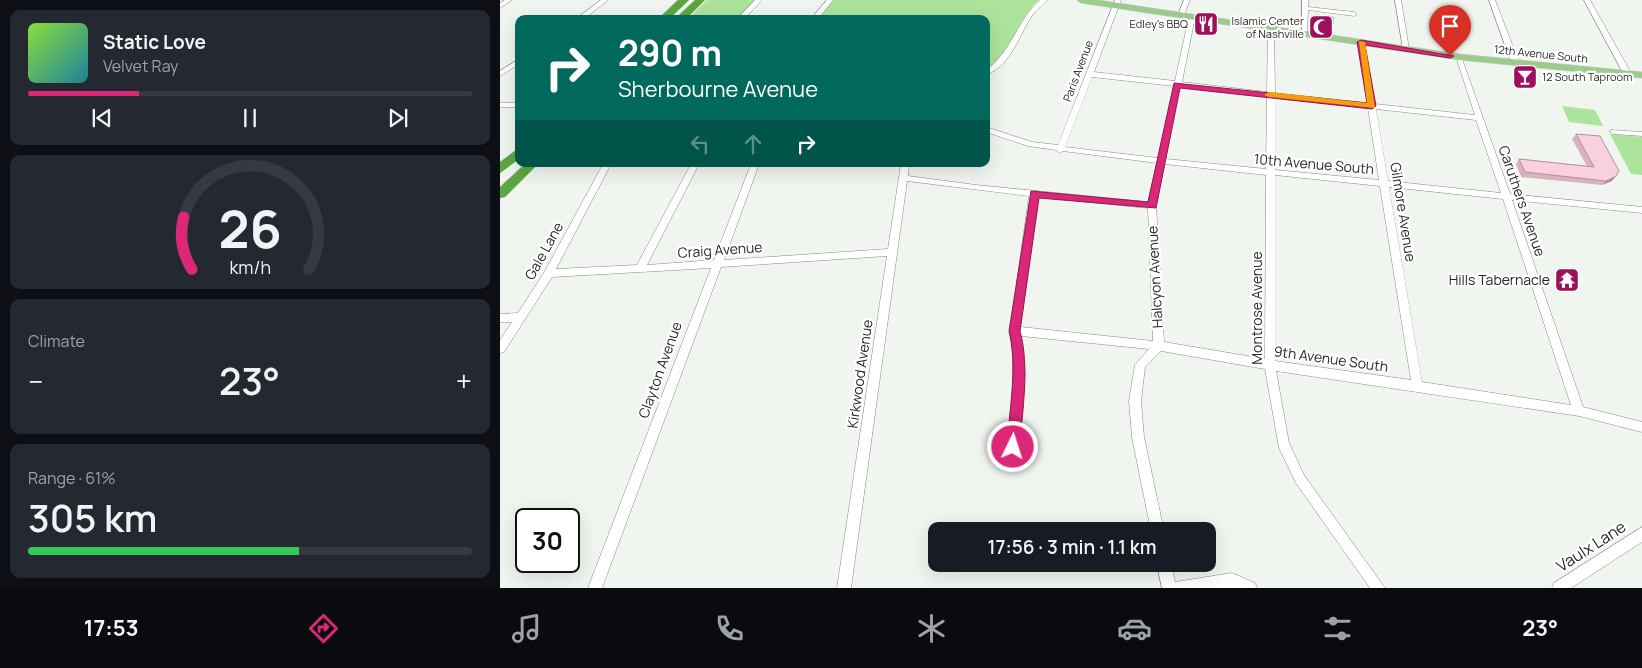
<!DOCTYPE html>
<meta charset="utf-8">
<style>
:root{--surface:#171b24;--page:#242831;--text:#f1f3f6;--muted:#9ea1a6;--line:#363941;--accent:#db2777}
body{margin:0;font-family:Manrope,sans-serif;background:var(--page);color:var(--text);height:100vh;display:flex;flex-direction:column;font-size:19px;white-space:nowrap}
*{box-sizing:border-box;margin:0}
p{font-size:16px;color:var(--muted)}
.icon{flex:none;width:28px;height:28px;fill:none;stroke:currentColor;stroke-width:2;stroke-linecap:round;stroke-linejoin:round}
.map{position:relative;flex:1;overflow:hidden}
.drawer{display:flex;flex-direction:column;gap:10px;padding:10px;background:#0d0f14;width:500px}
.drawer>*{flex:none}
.top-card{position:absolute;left:15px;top:15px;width:475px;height:152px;border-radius:10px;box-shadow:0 5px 20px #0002;background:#00695c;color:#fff;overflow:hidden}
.speed{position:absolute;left:15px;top:508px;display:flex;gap:10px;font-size:25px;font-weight:700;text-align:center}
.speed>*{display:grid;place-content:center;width:65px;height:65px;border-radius:50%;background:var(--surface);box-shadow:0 5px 20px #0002;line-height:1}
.speed .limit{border:2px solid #111;border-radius:8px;background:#fff;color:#111}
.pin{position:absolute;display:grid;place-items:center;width:42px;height:42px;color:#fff;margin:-51px -21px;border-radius:50% 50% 50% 0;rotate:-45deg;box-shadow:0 0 5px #0007}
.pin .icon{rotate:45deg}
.me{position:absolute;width:55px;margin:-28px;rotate:4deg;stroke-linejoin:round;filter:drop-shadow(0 0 4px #0008)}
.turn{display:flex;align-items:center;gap:18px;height:105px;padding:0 20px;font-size:22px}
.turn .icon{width:65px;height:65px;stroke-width:2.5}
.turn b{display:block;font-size:35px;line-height:42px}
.lanes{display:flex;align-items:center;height:48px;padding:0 20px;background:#0003;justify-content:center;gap:25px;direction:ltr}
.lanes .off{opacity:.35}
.big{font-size:38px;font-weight:600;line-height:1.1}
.drawer .tile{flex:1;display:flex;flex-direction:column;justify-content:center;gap:8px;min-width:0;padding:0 18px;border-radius:10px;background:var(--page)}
.drawer .dial{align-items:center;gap:0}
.dial svg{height:130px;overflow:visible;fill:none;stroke:var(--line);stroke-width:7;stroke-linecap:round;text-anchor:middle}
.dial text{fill:var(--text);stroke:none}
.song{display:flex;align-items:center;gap:15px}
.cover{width:60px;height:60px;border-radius:8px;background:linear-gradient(135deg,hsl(90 70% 55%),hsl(190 70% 35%))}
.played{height:5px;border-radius:2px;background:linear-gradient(90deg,var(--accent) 25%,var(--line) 25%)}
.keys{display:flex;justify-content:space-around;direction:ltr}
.heat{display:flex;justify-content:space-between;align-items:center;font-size:28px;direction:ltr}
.charge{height:8px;border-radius:4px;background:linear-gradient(90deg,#34c759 61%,var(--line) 0)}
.trip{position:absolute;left:428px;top:522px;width:288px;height:50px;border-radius:10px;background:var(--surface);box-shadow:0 5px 20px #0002;font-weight:600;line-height:50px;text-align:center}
.tabs{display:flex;height:80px;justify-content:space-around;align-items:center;background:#090b0e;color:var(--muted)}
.tabs .icon{width:35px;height:35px}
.tabs .selected{color:var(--accent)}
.tabs b{font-size:22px;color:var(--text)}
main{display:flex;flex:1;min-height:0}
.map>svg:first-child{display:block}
.green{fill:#ade49c}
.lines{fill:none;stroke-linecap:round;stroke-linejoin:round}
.minor-casing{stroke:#868a84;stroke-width:1}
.major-casing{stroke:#cfd0cf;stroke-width:1}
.highway-casing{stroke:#cfd0cf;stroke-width:1}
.minor{fill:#fff;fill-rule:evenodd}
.major{fill:#9dca8d;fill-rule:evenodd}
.highway{fill:#5ba741;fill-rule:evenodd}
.wall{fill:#d7b2bf}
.shaded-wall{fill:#af919b}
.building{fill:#facfde;stroke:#af919b}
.route{fill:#db2777;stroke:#8e194d}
.slow{fill:#f59e0b}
.labels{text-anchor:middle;stroke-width:4.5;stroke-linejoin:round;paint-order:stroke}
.far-poi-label{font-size:11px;fill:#262826;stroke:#fff;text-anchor:end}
.far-street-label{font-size:11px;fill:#262826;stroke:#fff}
.street-label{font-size:14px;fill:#262826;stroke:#fff}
.poi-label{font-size:14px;fill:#262826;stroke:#fff;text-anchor:end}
.near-street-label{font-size:16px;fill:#262826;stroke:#fff}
</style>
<main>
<section class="drawer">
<div class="tile">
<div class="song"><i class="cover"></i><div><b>Static Love</b><p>Velvet Ray</p></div></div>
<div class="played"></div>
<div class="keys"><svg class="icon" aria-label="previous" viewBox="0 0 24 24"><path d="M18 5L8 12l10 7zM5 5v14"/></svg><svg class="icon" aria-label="pause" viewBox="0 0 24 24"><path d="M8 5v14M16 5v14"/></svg><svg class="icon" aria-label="next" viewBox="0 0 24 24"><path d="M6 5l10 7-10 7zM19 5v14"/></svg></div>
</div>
<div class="tile dial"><svg viewBox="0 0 100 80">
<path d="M14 69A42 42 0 1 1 86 69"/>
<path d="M14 69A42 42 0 0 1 9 37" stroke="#db2777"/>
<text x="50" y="56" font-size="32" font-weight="700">26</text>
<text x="50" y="72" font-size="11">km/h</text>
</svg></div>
<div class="tile"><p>Climate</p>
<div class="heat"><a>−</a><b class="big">23°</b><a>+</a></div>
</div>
<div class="tile"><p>Range · 61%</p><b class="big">305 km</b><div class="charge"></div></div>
</section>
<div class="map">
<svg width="1142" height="588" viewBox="0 0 1142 588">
<rect width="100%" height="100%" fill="#f0f5ef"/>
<path class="green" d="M207 0H256L237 19H188Z
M333 0H539L533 6 506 55 486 71V19H317Z
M1062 106 1095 110 1103 126 1069 122Z
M1110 134 1142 137V175L1131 174Z"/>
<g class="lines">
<defs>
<path id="minor" d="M5 0H12L0 8V3Z
M101 0H108L84 19H76Z
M255 0H262L244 19H237Z
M327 0H333L318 19H311Z
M540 0H547C542 6 536 10 531 17 518 38 511 65 486 75V70C512 52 517 20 540 0Z
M615 0H621L594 72 675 81 689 17 692 15 695 17 682 82 767 92 768 29 771 27 774 29 775 93 867 103 858 42 861 40 864 42 875 104 975 115 956 57 961 56 1010 194 1142 207V213L1012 200 1083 407 1142 422V432L1079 416 776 371 789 443 804 475 885 588H870L796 483 779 448 765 369 661 351 645 367 641 401 644 437 664 531H651L632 437 629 401 635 365 649 349 521 336 525 374 519 447 517 451 513 453 509 451 507 447C511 408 517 370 510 331L529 196 407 181 351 588H337L387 256 221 267 102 588H88L211 268 52 277 4 352 0 353V340L12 322H0V314L18 313 45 271 103 164H111L56 269 137 265 191 164H199L147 265 214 260 251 164H259L224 260 388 249 401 164H409L408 176 476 185 648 202 657 163 563 151 560 153 556 150 528 146 486 132V127L532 142 558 145ZM592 77 674 86 658 158 565 147ZM681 87 767 96 766 169 666 159ZM775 97 868 108 879 180 775 170ZM876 109 976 120 1001 193 888 181ZM665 164 766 175 765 359 664 342 656 205ZM775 175 880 186 911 380 775 361ZM889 187 1003 199 1071 405 922 382ZM538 197 648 208 653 341 521 327Z
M684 0H690L684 15 681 17 678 15Z
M802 0H808V7L854 12 857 14 854 16 808 10 807 33 802 34Z
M895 0H901L909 49 906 51 903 49Z
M989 0H995L1019 62 1017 63 1011 62Z
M1084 0H1090L1131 73 1130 75 1123 73Z
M19 59V64L0 76V71Z
M0 103H19V107H0Z
M1111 130 1142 132V136L1114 134 1110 132Z
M1142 527V542L1071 588H1052L1054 583Z
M657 564H671L675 582 732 573 755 583 757 588H662Z"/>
<path id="major" d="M577 0H598L959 54 1142 72V78L959 60 581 3Z"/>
<path id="highway" d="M178 0H189L169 19H158Z
M195 0H205L186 19H175Z
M19 148V159L0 173V162Z
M25 164H38L5 197 0 198V187Z"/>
</defs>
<use href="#minor" class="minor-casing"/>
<use href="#major" class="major-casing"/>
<use href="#highway" class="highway-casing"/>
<use href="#minor" class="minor"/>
<use href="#major" class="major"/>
<use href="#highway" class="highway"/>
</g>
<path class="wall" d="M816 15 833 24 831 31 815 28 814 22Z
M1076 134 1112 181 1102 185 1021 177 1016 164 1019 159 1087 166 1072 139Z"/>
<path class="shaded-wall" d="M1116 176 1112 181 1102 185 1106 181Z"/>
<path class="building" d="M816 15 833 17V24L817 21Z
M1076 134 1100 136 1119 171 1116 176 1106 181 1025 172 1019 159 1094 167Z"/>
<path class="route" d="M861 40 954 56 950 58 865 45 876 106 872 109 680 88 656 208 539 198 520 331C530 368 522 410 520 447L518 452 513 453 509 452 507 447C509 410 518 368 509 331L531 191 648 202 674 83 867 103 857 42Z"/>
<path class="slow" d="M859 41 865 42 875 108 769 97 764 95 769 92 867 103Z"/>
<defs>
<symbol id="restaurant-square" viewBox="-11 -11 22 22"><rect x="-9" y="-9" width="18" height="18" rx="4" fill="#9e105c" stroke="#fff"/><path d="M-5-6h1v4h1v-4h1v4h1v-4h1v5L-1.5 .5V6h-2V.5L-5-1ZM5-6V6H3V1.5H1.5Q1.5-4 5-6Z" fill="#fff"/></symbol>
<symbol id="mosque-square" viewBox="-11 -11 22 22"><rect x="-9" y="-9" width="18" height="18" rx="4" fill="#9e105c" stroke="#fff"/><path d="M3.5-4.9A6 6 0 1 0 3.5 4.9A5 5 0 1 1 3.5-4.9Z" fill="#fff"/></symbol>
<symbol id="bar-square" viewBox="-11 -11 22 22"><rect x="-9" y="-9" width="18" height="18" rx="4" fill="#9e105c" stroke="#fff"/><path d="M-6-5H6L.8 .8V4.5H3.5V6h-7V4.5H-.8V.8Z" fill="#fff"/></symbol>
<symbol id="temple-square" viewBox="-11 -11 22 22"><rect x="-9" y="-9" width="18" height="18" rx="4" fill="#9e105c" stroke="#fff"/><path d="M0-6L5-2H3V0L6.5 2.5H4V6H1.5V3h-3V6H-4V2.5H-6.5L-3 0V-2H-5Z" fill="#fff"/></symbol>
</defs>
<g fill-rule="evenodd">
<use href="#restaurant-square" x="692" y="10" width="28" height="28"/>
<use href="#mosque-square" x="807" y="13" width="28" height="28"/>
<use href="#bar-square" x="1011" y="63" width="28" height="28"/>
<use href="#temple-square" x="1053" y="266" width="28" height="28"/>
</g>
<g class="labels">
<g class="far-poi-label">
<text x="804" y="25">Islamic Center<tspan x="804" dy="13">of Nashville</tspan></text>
<text x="688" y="28">Edley's BBQ</text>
<text x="1042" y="81" text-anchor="start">12 South Taproom</text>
</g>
<g class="far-street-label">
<text transform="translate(1041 54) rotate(6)" y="4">12th Avenue South</text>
<text transform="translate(578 71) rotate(-69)" y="4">Paris Avenue</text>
</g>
<g class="street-label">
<text transform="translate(814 164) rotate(5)" y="5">10th Avenue South</text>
<text transform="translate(1022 201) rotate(71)" y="5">Caruthers Avenue</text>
<text transform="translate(903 212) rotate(81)" y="5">Gilmore Avenue</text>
<text transform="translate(220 250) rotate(-4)" y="5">Craig Avenue</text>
<text transform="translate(44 251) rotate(-61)" y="5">Gale Lane</text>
<text transform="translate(655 277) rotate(-93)" y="5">Halcyon Avenue</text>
<text transform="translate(757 308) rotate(-90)" y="5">Montrose Avenue</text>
<text transform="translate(831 359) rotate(8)" y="5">9th Avenue South</text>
<text transform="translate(160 370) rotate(-70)" y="5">Clayton Avenue</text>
<text transform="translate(360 374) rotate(-82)" y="5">Kirkwood Avenue</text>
</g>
<g class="poi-label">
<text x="1050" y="285">Hills Tabernacle</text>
</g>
<g class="near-street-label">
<text transform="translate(1091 546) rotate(-33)" y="6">Vaulx Lane</text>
</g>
</g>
</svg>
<div class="speed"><div class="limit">30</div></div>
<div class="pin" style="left:950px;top:56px;background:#d93025"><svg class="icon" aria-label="arrive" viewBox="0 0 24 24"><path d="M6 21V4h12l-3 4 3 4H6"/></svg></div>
<svg class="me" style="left:513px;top:447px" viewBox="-20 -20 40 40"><circle r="17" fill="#db2777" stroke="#fff" stroke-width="3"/><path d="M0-11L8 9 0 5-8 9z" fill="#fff"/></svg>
<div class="trip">17:56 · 3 min · 1.1 km</div>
<div class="top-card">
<div class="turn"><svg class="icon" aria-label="right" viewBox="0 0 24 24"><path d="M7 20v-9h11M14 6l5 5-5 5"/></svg><div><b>290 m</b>Sherbourne Avenue</div></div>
<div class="lanes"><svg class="icon off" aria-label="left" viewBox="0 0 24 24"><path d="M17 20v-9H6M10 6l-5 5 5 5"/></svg><svg class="icon off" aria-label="ahead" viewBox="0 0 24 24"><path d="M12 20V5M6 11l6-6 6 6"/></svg><svg class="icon" aria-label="right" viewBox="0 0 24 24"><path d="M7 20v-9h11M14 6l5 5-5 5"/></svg></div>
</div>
</div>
</main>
<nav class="tabs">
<b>17:53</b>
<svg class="icon selected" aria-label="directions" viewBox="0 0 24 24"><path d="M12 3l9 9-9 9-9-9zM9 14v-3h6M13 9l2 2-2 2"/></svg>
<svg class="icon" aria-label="music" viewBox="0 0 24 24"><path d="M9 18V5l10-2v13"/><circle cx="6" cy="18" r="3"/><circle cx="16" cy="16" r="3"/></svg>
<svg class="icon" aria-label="phone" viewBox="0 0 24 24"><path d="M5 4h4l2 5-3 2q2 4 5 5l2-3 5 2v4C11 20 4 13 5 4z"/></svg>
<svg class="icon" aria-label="climate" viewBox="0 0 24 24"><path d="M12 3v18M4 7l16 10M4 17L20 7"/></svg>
<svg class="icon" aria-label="car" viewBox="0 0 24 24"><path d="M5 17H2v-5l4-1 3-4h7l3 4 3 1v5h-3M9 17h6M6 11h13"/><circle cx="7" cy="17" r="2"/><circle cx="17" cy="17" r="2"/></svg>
<svg class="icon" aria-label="filters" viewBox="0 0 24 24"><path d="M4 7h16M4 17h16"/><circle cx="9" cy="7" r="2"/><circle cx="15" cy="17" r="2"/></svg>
<b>23°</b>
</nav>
